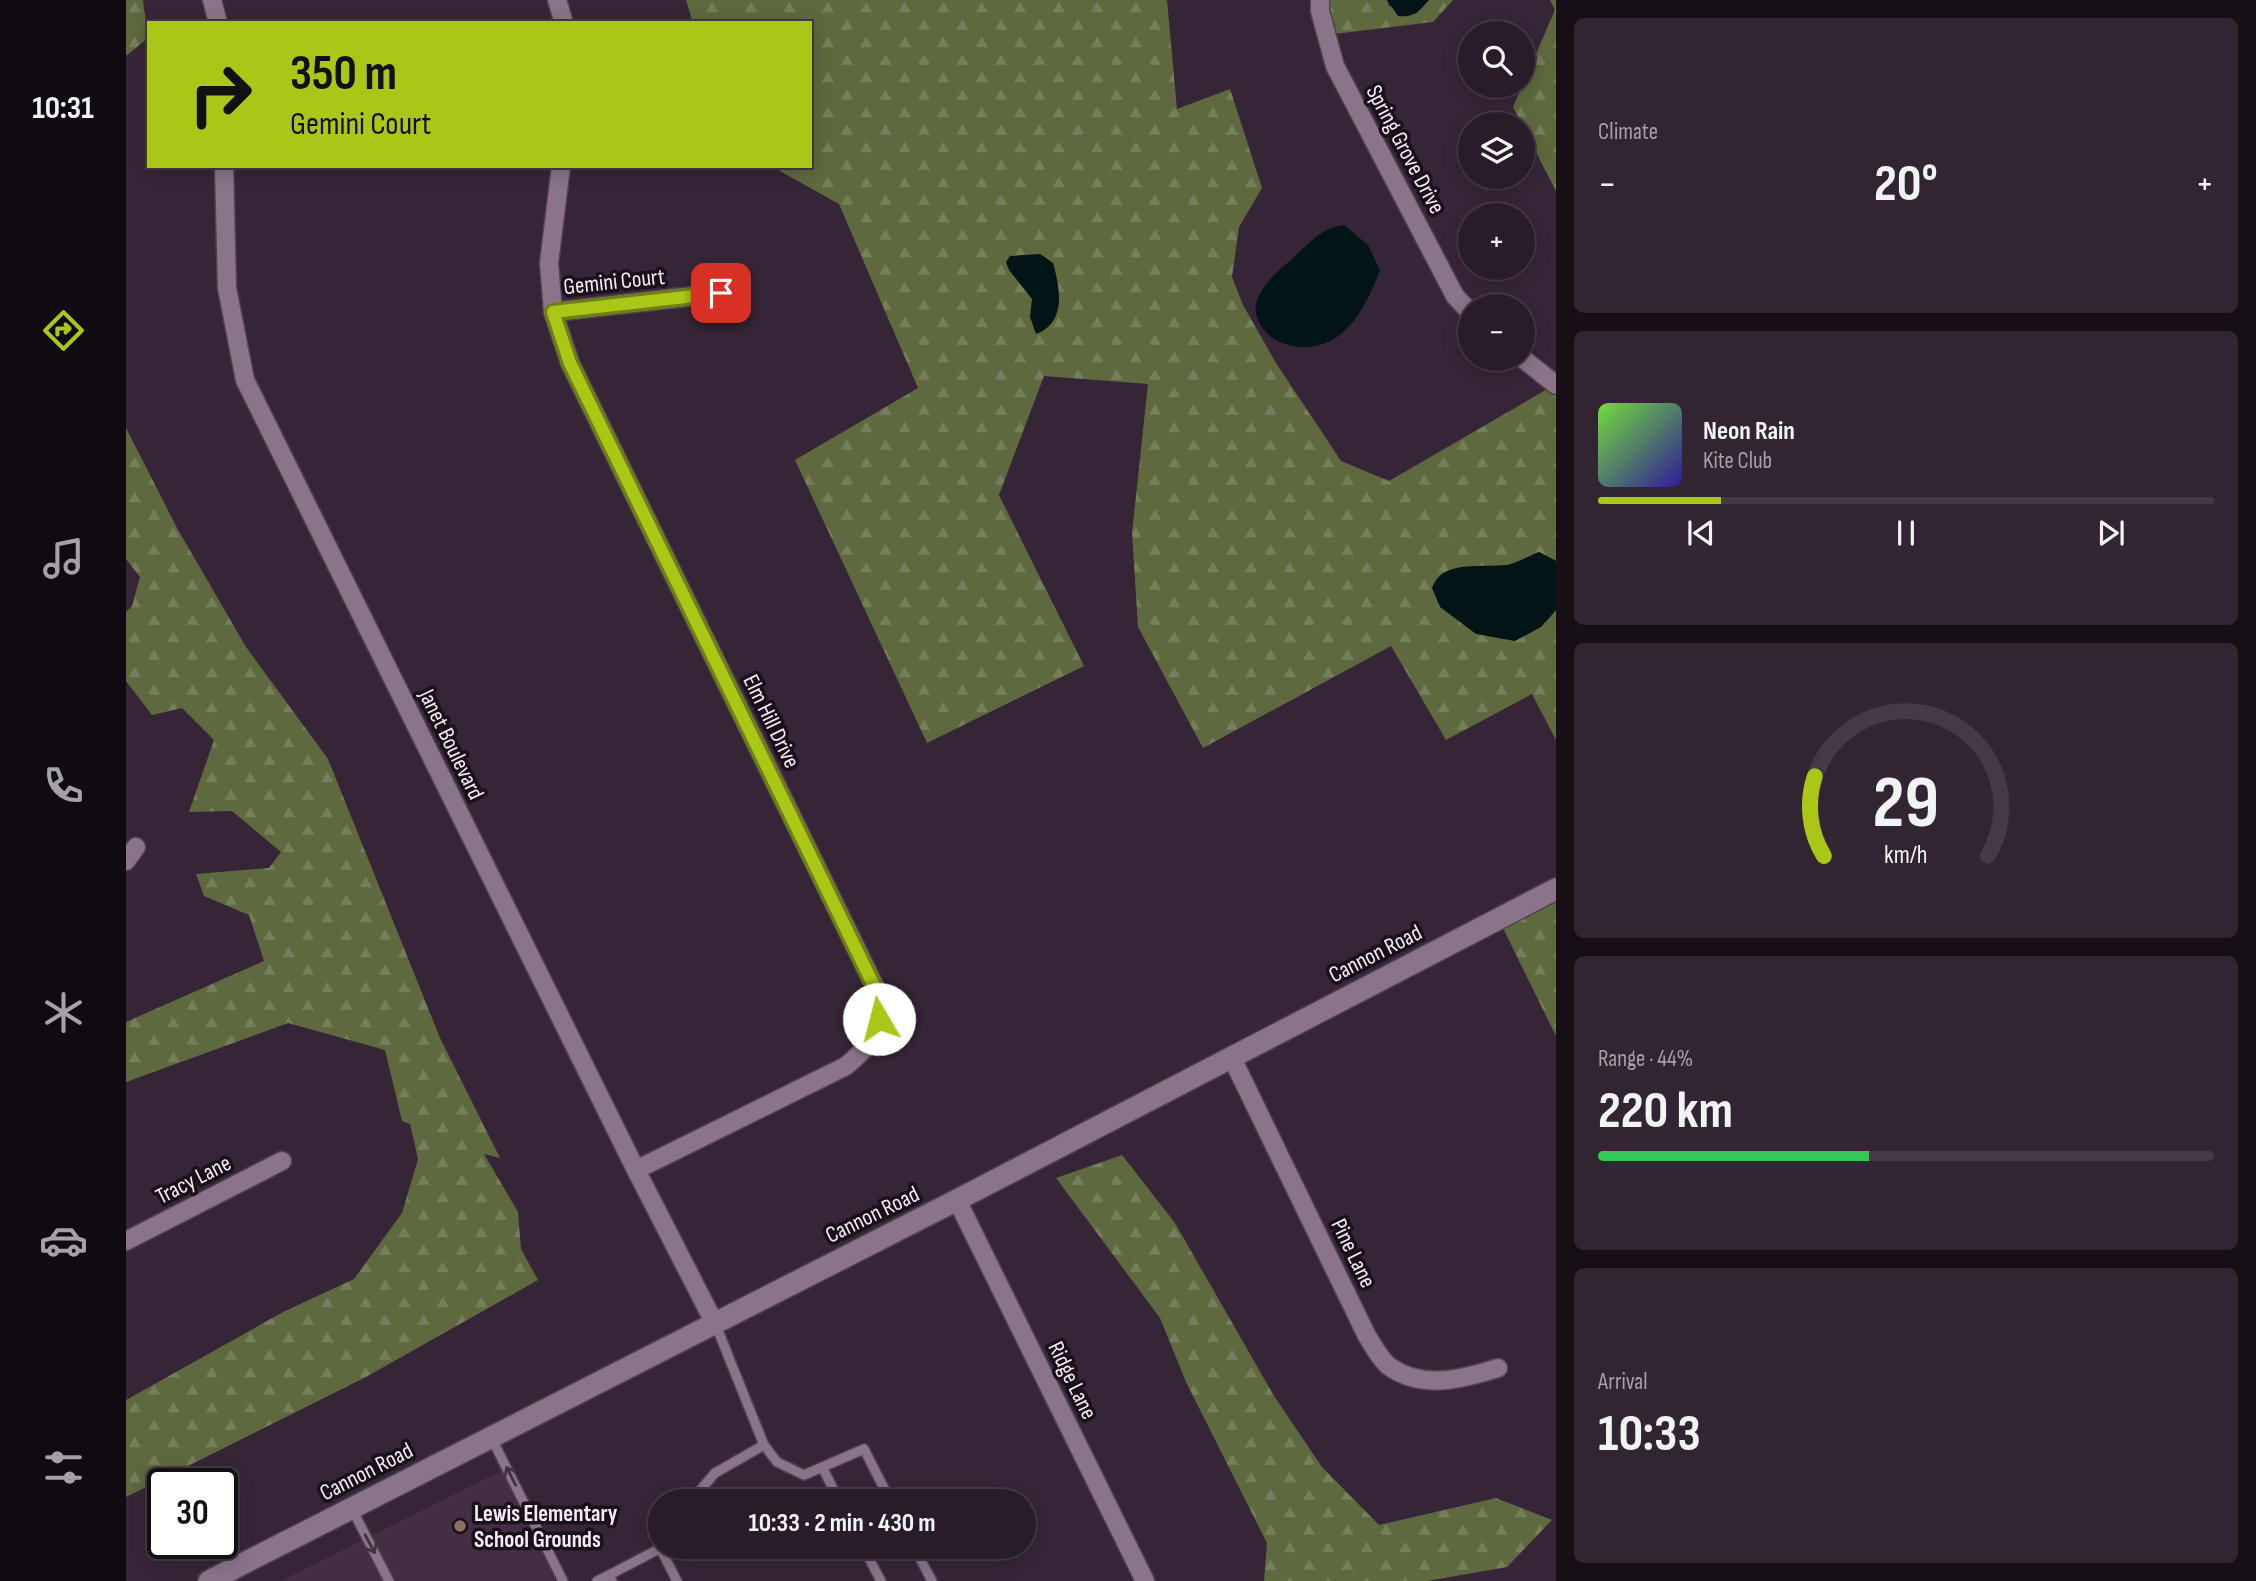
<!DOCTYPE html>
<meta charset="utf-8">
<style>
:root{--surface:#281c28;--page:#302530;--text:#f1f3f6;--muted:#a5a1a8;--line:#443a45;--accent:#aac718}
body{margin:0;font-family:"Sofia Sans Condensed",sans-serif;background:var(--page);color:var(--text);height:100vh;display:flex;flex-direction:column;font-size:26px;white-space:nowrap}
*{box-sizing:border-box;margin:0}
p{font-size:23px;color:var(--muted)}
.icon{flex:none;width:38px;height:38px;fill:none;stroke:currentColor;stroke-width:2;stroke-linecap:round;stroke-linejoin:round}
.map{position:relative;flex:1;overflow:hidden}
.sheet{display:flex;flex-direction:column;gap:18px;padding:18px;background:#160f16;width:700px}
.sheet>*{flex:none}
.banner{position:absolute;left:21px;top:21px;width:665px;height:147px;border-radius:0px;box-shadow:0 4px 18px #0003,0 0 0 2px var(--line);background:#aac718;color:#111;overflow:hidden}
.tools{position:absolute;left:1332px;top:21px;display:grid;gap:14px}
.tools a{display:grid;place-items:center;width:77px;height:77px;border-radius:50%;background:var(--surface);box-shadow:0 4px 18px #0003,0 0 0 2px var(--line);font-size:35px}
.speed{position:absolute;left:21px;top:1468px;display:flex;gap:14px;font-size:35px;font-weight:700;text-align:center}
.speed>*{display:grid;place-content:center;width:91px;height:91px;border-radius:50%;background:var(--surface);box-shadow:0 4px 18px #0003,0 0 0 2px var(--line);line-height:1}
.speed .limit{border:4px solid #111;border-radius:10px;background:#fff;color:#111}
.pin{position:absolute;display:grid;place-items:center;width:60px;height:60px;color:#fff;margin:-30px;border-radius:14px;box-shadow:0 4px 10px #0006}
.me{position:absolute;width:77px;margin:-38px;rotate:352deg;stroke-linejoin:round;filter:drop-shadow(0 0 5px #0008)}
.turn{display:flex;align-items:center;gap:24px;height:147px;padding:0 28px;font-size:32px}
.turn .icon{width:91px;height:91px;stroke-width:2.5}
.turn b{display:block;font-size:49px;line-height:60px}
.big{font-size:52px;font-weight:700;line-height:1.1}
.sheet .widget{flex:1;display:flex;flex-direction:column;justify-content:center;gap:10px;min-width:0;padding:0 24px;border-radius:10px;background:var(--page)}
.sheet .dial{align-items:center;gap:0}
.dial svg{height:182px;overflow:visible;fill:none;stroke:var(--line);stroke-width:7;stroke-linecap:round;text-anchor:middle}
.dial text{fill:var(--text);stroke:none}
.song{display:flex;align-items:center;gap:21px}
.cover{width:84px;height:84px;border-radius:10px;background:linear-gradient(135deg,hsl(100 70% 55%),hsl(250 70% 35%))}
.played{height:7px;border-radius:4px;background:linear-gradient(90deg,var(--accent) 20%,var(--line) 20%)}
.keys{display:flex;justify-content:space-around;direction:ltr}
.heat{display:flex;justify-content:space-between;align-items:center;font-size:38px;direction:ltr}
.charge{height:10px;border-radius:5px;background:linear-gradient(90deg,#34c759 44%,var(--line) 0)}
.trip{position:absolute;left:522px;top:1489px;width:388px;height:70px;border-radius:35px;background:var(--surface);box-shadow:0 4px 18px #0003,0 0 0 2px var(--line);font-weight:700;line-height:70px;text-align:center}
main{display:flex;flex:1;min-height:0}
.tabs{display:flex;flex-direction:column;width:126px;justify-content:space-around;align-items:center;background:#100b10;color:var(--muted)}
.tabs .icon{width:49px;height:49px}
.tabs .selected{color:var(--accent)}
.tabs b{font-size:32px;color:var(--text)}
.map>svg:first-child{display:block}
.built{fill:#442e44}
.forest{fill:url(#forest-firs)}
.water{fill:#021415}
.lines{fill:none;stroke-linecap:round;stroke-linejoin:round}
.lane-casing{stroke:#514252;stroke-width:12}
.street-casing{stroke:#514252;stroke-width:21}
.secondary-casing{stroke:#514252;stroke-width:24}
.lane{stroke:#897489;stroke-width:9}
.street{stroke:#897489;stroke-width:18}
.secondary{stroke:#897489;stroke-width:21}
.oneway{stroke:#403440}
.route-casing{stroke:#6e8110;stroke-width:18}
.route{stroke:#aac718;stroke-width:12}
.education-dot{fill:#8d6e63;stroke:#191119;stroke-width:2.5}
.labels{text-anchor:middle;stroke-width:7;stroke-linejoin:round;paint-order:stroke}
.street-label{font-size:23px;fill:#f6ebf6;stroke:#191119}
.poi-label{font-size:23px;font-weight:bold;fill:#f6ebf6;stroke:#191119;text-anchor:start}
</style>
<main>
<nav class="tabs">
<b>10:31</b>
<svg class="icon selected" aria-label="directions" viewBox="0 0 24 24"><path d="M12 3l9 9-9 9-9-9zM9 14v-3h6M13 9l2 2-2 2"/></svg>
<svg class="icon" aria-label="music" viewBox="0 0 24 24"><path d="M9 18V5l10-2v13"/><circle cx="6" cy="18" r="3"/><circle cx="16" cy="16" r="3"/></svg>
<svg class="icon" aria-label="phone" viewBox="0 0 24 24"><path d="M5 4h4l2 5-3 2q2 4 5 5l2-3 5 2v4C11 20 4 13 5 4z"/></svg>
<svg class="icon" aria-label="climate" viewBox="0 0 24 24"><path d="M12 3v18M4 7l16 10M4 17L20 7"/></svg>
<svg class="icon" aria-label="car" viewBox="0 0 24 24"><path d="M5 17H2v-5l4-1 3-4h7l3 4 3 1v5h-3M9 17h6M6 11h13"/><circle cx="7" cy="17" r="2"/><circle cx="17" cy="17" r="2"/></svg>
<svg class="icon" aria-label="filters" viewBox="0 0 24 24"><path d="M4 7h16M4 17h16"/><circle cx="9" cy="7" r="2"/><circle cx="15" cy="17" r="2"/></svg>
</nav>
<div class="map">
<svg width="1430" height="1581" viewBox="0 0 1430 1581">
<defs>
<pattern id="forest-firs" width="22" height="20" patternUnits="userSpaceOnUse" patternTransform="scale(1.75)"><rect width="22" height="20" fill="#5e693f"/><path d="M5 1l3.5 6h-7zM16 11l3.5 6h-7z" fill="#767f5b"/></pattern>
</defs>
<rect width="100%" height="100%" fill="#362536"/>
<path class="built" d="M375 1471 430 1581H155Z"/>
<path class="forest" d="M0 0H17L22 38 0 56Z
M560 0H1041L1051 109 1104 89 1136 188 1113 227 1106 277 1117 305 1150 363 1215 461 1263 481 1430 384V561L1413 552 1383 565 1349 566 1415 627 1430 610V740L1406 694 1320 740 1265 646 1077 748 1012 627 1006 533 1022 384 918 376 873 495 958 666 801 743 669 460 792 388 713 204 645 166H684V23H567Z
M1194 0H1261L1263 6 1290 14 1303 0H1327L1307 22 1200 35Z
M1424 0H1430V191L1387 107 1429 10Z
M0 428 51 528 120 647 202 759 314 1038 374 1158 358 1154 392 1212 395 1249 412 1280 240 1377 0 1497V1400L157 1312 228 1279 276 1213 292 1159 284 1124 276 1121 259 1050 162 1023 0 1082V1022L138 961 123 915 78 896 70 874 143 868 155 852 106 811 63 812 88 740 56 708 26 715 0 681V612L6 606 14 577 0 559Z
M1430 889V1036L1372 918Z
M996 1155 1049 1223 1148 1396 1196 1467 1253 1525 1370 1498 1426 1520 1381 1567 1301 1581H1138L1141 1543 1060 1382 1034 1318 930 1178Z"/>
<path class="water" d="M1261 0H1303C1293 11 1288 18 1272 16Z
M1218 225 1242 245 1254 270C1245 293 1235 317 1215 334 1191 354 1152 351 1135 326 1132 321 1128 311 1130 305 1133 287 1153 270 1166 259 1182 244 1196 227 1218 225Z
M914 254 927 263C934 288 941 322 910 334L904 317 906 299 883 270 880 262 884 256Z
M1413 552 1430 561V610L1415 627 1389 641 1350 634 1314 607 1306 588C1317 558 1357 569 1381 565 1392 563 1403 556 1413 552Z"/>
<g class="lines">
<defs>
<path id="lane" d="M589 1323 638 1445 651 1462 678 1475 738 1449 765 1502
M366 1439 437 1581
M696 1467 714 1502
M564 1502 589 1473 638 1445
M226 1509 263 1581
M737 1547 755 1581
M788 1547 806 1581
M534 1548 551 1581
M471 1581 483 1575
M486 1581 483 1575 537 1547"/>
<path id="street" d="M86 0 92 23
M431 0 438 23
M1194 0V11L1209 66 1329 296 1344 312
M98 166 101 288 119 380 510 1170 588 1322
M435 166 423 263 427 312 444 363 751 991C753 1030 750 1041 720 1066L510 1170
M427 312 595 293
M1396 358 1430 385
M0 861 10 847
M1105 1056 1241 1336C1247 1345 1255 1361 1264 1367 1297 1390 1337 1379 1372 1368
M831 1200 1019 1581
M0 1241 156 1161"/>
<path id="secondary" d="M83 1581 831 1200 1430 889"/>
</defs>
<use href="#lane" class="lane-casing"/>
<use href="#street" class="street-casing"/>
<use href="#secondary" class="secondary-casing"/>
<use href="#lane" class="lane"/>
<use href="#street" class="street"/>
<use href="#secondary" class="secondary"/>
</g>
<defs><path id="oneway-shaft" d="M-6 0H5M1.5-3L5.5 0L1.5 3" fill="none" stroke-width="1.6" stroke-linecap="round" stroke-linejoin="round" transform="scale(1.75)"/></defs>
<g class="oneway">
<use href="#oneway-shaft" transform="translate(385 1476) rotate(-117)"/>
<use href="#oneway-shaft" transform="translate(244 1544) rotate(62)"/>
</g>
<g class="lines">
<defs>
<path id="route" d="M595 293 427 312 444 363 751 992 753 1019"/>
</defs>
<use href="#route" class="route-casing"/>
<use href="#route" class="route"/>
</g>
<circle class="education-dot" cx="334" cy="1526" r="7"/>
<g class="labels">
<g class="street-label">
<text transform="translate(1280 149) rotate(62)" y="8">Spring Grove Drive</text>
<text transform="translate(488 281) rotate(-6)" y="8">Gemini Court</text>
<text transform="translate(646 721) rotate(64)" y="8">Elm Hill Drive</text>
<text transform="translate(326 744) rotate(64)" y="8">Janet Boulevard</text>
<text transform="translate(1249 953) rotate(-27)" y="8">Cannon Road</text>
<text transform="translate(67 1179) rotate(-27)" y="8">Tracy Lane</text>
<text transform="translate(746 1214) rotate(-26)" y="8">Cannon Road</text>
<text transform="translate(1228 1253) rotate(64)" y="8">Pine Lane</text>
<text transform="translate(947 1380) rotate(64)" y="8">Ridge Lane</text>
<text transform="translate(240 1471) rotate(-27)" y="8">Cannon Road</text>
</g>
<g class="poi-label">
<text x="348" y="1521">Lewis Elementary<tspan x="348" dy="26">School Grounds</tspan></text>
</g>
</g>
</svg>
<div class="tools">
<a><svg class="icon" aria-label="search" viewBox="0 0 24 24"><circle cx="10" cy="10" r="6"/><path d="M15 15l6 6"/></svg></a>
<a><svg class="icon" aria-label="layers" viewBox="0 0 24 24"><path d="M12 4l9 5-9 5-9-5zM3 14l9 5 9-5"/></svg></a>
<a>+</a>
<a>−</a>
</div>
<div class="speed"><div class="limit">30</div></div>
<div class="pin" style="left:595px;top:293px;background:#d93025"><svg class="icon" aria-label="arrive" viewBox="0 0 24 24"><path d="M6 21V4h12l-3 4 3 4H6"/></svg></div>
<svg class="me" style="left:753px;top:1019px" viewBox="-20 -20 40 40"><circle r="19" fill="#fff"/><path d="M0-13L10 11 0 6-10 11z" fill="#aac718"/></svg>
<div class="trip">10:33 · 2 min · 430 m</div>
<div class="banner">
<div class="turn"><svg class="icon" aria-label="right" viewBox="0 0 24 24"><path d="M7 20v-9h11M14 6l5 5-5 5"/></svg><div><b>350 m</b>Gemini Court</div></div>
</div>
</div>
<section class="sheet">
<div class="widget"><p>Climate</p>
<div class="heat"><a>−</a><b class="big">20°</b><a>+</a></div>
</div>
<div class="widget">
<div class="song"><i class="cover"></i><div><b>Neon Rain</b><p>Kite Club</p></div></div>
<div class="played"></div>
<div class="keys"><svg class="icon" aria-label="previous" viewBox="0 0 24 24"><path d="M18 5L8 12l10 7zM5 5v14"/></svg><svg class="icon" aria-label="pause" viewBox="0 0 24 24"><path d="M8 5v14M16 5v14"/></svg><svg class="icon" aria-label="next" viewBox="0 0 24 24"><path d="M6 5l10 7-10 7zM19 5v14"/></svg></div>
</div>
<div class="widget dial"><svg viewBox="0 0 100 80">
<path d="M14 69A42 42 0 1 1 86 69"/>
<path d="M14 69A42 42 0 0 1 10 34" stroke="#aac718"/>
<text x="50" y="56" font-size="32" font-weight="700">29</text>
<text x="50" y="72" font-size="11">km/h</text>
</svg></div>
<div class="widget"><p>Range · 44%</p><b class="big">220 km</b><div class="charge"></div></div>
<div class="widget"><p>Arrival</p><b class="big">10:33</b></div>
</section>
</main>
